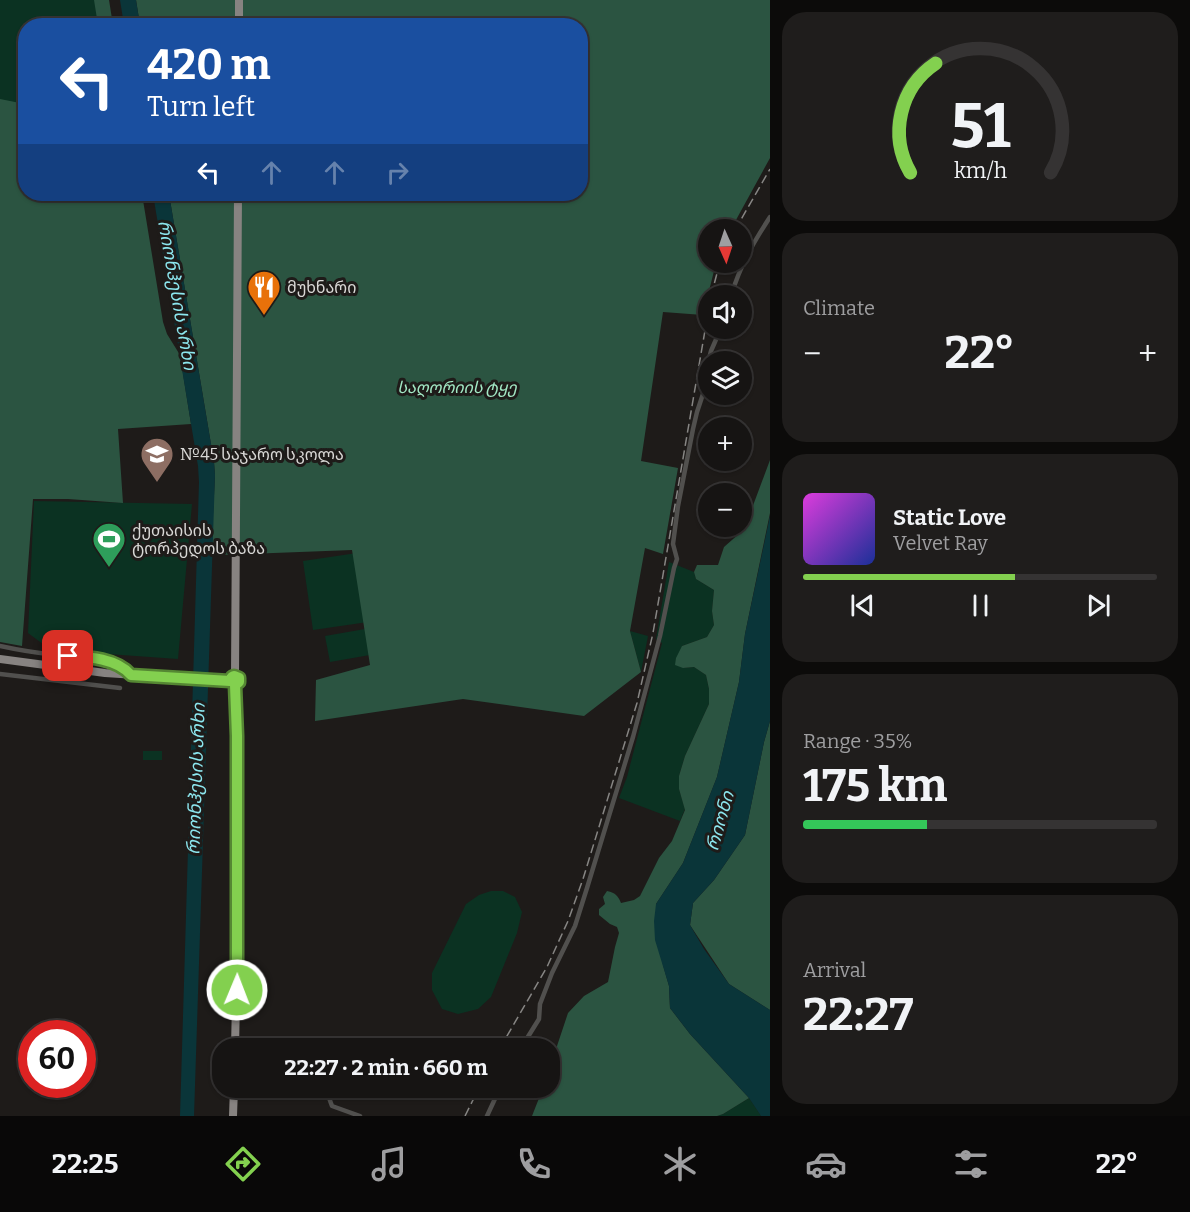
<!DOCTYPE html>
<meta charset="utf-8">
<style>
:root{--surface:#161413;--page:#1f1d1c;--text:#f1f3f6;--muted:#9e9ea0;--line:#353333;--accent:#83d04f}
body{margin:0;font-family:Bitter,"Noto Sans Georgian",serif;background:var(--page);color:var(--text);height:100vh;display:flex;flex-direction:column;font-size:22px;white-space:nowrap}
*{box-sizing:border-box;margin:0}
p{font-size:20px;color:var(--muted)}
.icon{flex:none;width:33px;height:33px;fill:none;stroke:currentColor;stroke-width:2;stroke-linecap:round;stroke-linejoin:round}
.map{position:relative;flex:1;overflow:hidden}
.details{display:flex;flex-direction:column;gap:12px;padding:12px;background:#0c0b0a;width:420px}
.details>*{flex:none}
.hud{position:absolute;left:18px;top:18px;width:570px;height:183px;border-radius:24px;box-shadow:0 2px 4px #0004,0 0 0 2px var(--line);background:#1a4fa0;color:#fff;overflow:hidden}
.needle{width:39px;rotate:177deg}
.controls{position:absolute;left:698px;top:219px;display:grid;gap:12px}
.controls a{display:grid;place-items:center;width:54px;height:54px;border-radius:50%;background:var(--surface);box-shadow:0 2px 4px #0004,0 0 0 2px var(--line);font-size:30px}
.speed{position:absolute;left:18px;top:1020px;display:flex;gap:12px;font-size:30px;font-weight:700;text-align:center}
.speed>*{display:grid;place-content:center;width:78px;height:78px;border-radius:50%;background:var(--surface);box-shadow:0 2px 4px #0004,0 0 0 2px var(--line);line-height:1}
.speed .limit{border:9px solid #d22;background:#fff;color:#111}
.pin{position:absolute;display:grid;place-items:center;width:51px;height:51px;color:#fff;margin:-26px;border-radius:12px;box-shadow:0 3px 9px #0006}
.me{position:absolute;width:66px;margin:-33px;rotate:1deg;stroke-linejoin:round;filter:drop-shadow(0 0 4px #0008)}
.turn{display:flex;align-items:center;gap:21px;height:126px;padding:0 30px;font-size:27px}
.turn .icon{width:78px;height:78px;stroke-width:2.5}
.turn b{display:block;font-size:42px;line-height:51px}
.lanes{display:flex;align-items:center;height:57px;padding:0 30px;background:#0003;justify-content:center;gap:30px;direction:ltr}
.lanes .off{opacity:.35}
.big{font-size:45px;font-weight:700;line-height:1.1}
.details .card{flex:1;display:flex;flex-direction:column;justify-content:center;gap:9px;min-width:0;padding:0 21px;border-radius:24px;background:var(--page)}
.details .dial{align-items:center;gap:0}
.dial svg{height:156px;overflow:visible;fill:none;stroke:var(--line);stroke-width:7;stroke-linecap:round;text-anchor:middle}
.dial text{fill:var(--text);stroke:none}
.song{display:flex;align-items:center;gap:18px}
.cover{width:72px;height:72px;border-radius:9px;background:linear-gradient(135deg,hsl(300 70% 55%),hsl(230 70% 35%))}
.played{height:6px;border-radius:3px;background:linear-gradient(90deg,var(--accent) 60%,var(--line) 60%)}
.keys{display:flex;justify-content:space-around;direction:ltr}
.heat{display:flex;justify-content:space-between;align-items:center;font-size:33px;direction:ltr}
.charge{height:9px;border-radius:4px;background:linear-gradient(90deg,#34c759 35%,var(--line) 0)}
.trip{position:absolute;left:212px;top:1038px;width:348px;height:60px;border-radius:24px;background:var(--surface);box-shadow:0 2px 4px #0004,0 0 0 2px var(--line);font-weight:700;line-height:60px;text-align:center}
.tab-bar{display:flex;height:96px;justify-content:space-around;align-items:center;background:#090808;color:var(--muted)}
.tab-bar .icon{width:42px;height:42px}
.tab-bar .active{color:var(--accent)}
.tab-bar b{font-size:27px;color:var(--text)}
main{display:flex;flex:1;min-height:0}
.map>svg:first-child{display:block}
.green{fill:#0b3222}
.forest{fill:#2b5441}
.water{fill:#0a3539}
.lines{fill:none;stroke-linecap:round;stroke-linejoin:round}
.street{stroke:#51504e;stroke-width:4.5}
.primary{stroke:#878381;stroke-width:8}
.rail{stroke:#878684;stroke-width:1.5;stroke-dasharray:9 4.5;stroke-linecap:butt}
.route-casing{stroke:#558733;stroke-width:15}
.route{stroke:#83d04f;stroke-width:10}
.labels{text-anchor:middle;stroke-width:6;stroke-linejoin:round;paint-order:stroke}
.poi-label{font-size:16px;fill:#d9d8d6;stroke:#1e1b19;text-anchor:start}
.park-label{font-size:16px;font-style:italic;fill:#a3eac6;stroke:#1e1b19}
.water-label{font-size:18px;font-style:italic;fill:#8ce6ee;stroke:#1e1b19}
</style>
<main>
<div class="map">
<svg width="770" height="1116" viewBox="0 0 770 1116">
<rect width="100%" height="100%" fill="#1e1b19"/>
<path class="green" d="M0 0H104L108 25 26 26 25 112 0 107Z
M34 501 192 504 178 659 51 650 28 633Z
M357 553 368 622 313 630 303 561Z
M669 562 694 572 696 579 714 590 712 611 714 625 707 637 682 646 683 668 694 667 706 675 709 689V704L685 756 679 776V789L685 809 680 821 619 798 627 777 662 643 656 639Z
M365 629 370 655 330 662 325 636Z
M630 631 648 636 641 672Z
M143 751H162V760H143Z
M491 891H503L515 897 522 912 517 933 491 997 478 1009 458 1014 442 1009 432 990V973L466 904 479 895Z
M749 1098 761 1116H717L723 1114Z"/>
<path class="forest" d="M94 0H109L113 25H98Z
M136 0H770V158L731 229 708 230V262L716 263 703 315 663 312 641 461 678 468 663 554 645 548 630 631 641 672 584 716 463 699 315 721 316 680 370 665 352 550 220 555 211 554 215 476 214 462 169 194H580V26L140 25Z
M0 99 25 104 26 194H142L163 322 167 334 180 355 191 424 118 429 123 503 68 499H33L22 646 0 642Z
M770 460V513L745 634 739 682 717 777 683 863 656 904 663 965 669 986 670 1008 690 1034 749 1098 723 1114 717 1116H532L543 1088H549V1070L568 1013 584 996 608 982 615 947 619 933 617 927 610 924 599 915V909L605 904 603 897 607 891C616 893 618 896 621 903L634 900 640 896 659 858 672 841 685 810 679 789V776L685 756 709 704V689L706 675 694 667 683 668 675 665 676 658 682 646 707 637 714 625 712 611 714 590 696 579 694 572 697 565H718L724 547 749 525 751 511Z
M770 721V1010L729 984 690 925 693 903 714 880 745 835 764 742Z"/>
<path class="water" d="M120 0H136L140 25H124Z
M153 194H169L214 462 215 475 194 1116H180L199 482 198 466Z
M770 516V721L764 742 745 835 714 880 693 903 690 925 704 949 729 984 770 1010V1116H761L749 1098 690 1034 670 1008 669 986 655 940 654 921 656 904 683 863 717 777 739 682 745 634Z"/>
<g class="lines">
<path class="street" d="M731 296C740 266 753 243 770 217
M0 646C18 650 37 653 56 655 80 658 114 655 131 675
M0 674 120 688
M521 1048 539 1019 540 1004 552 973 575 926 587 888 633 737 660 636 674 568 677 559 673 544 678 506 693 429 697 412 705 388 707 376V366L711 351 721 328
M322 1088 328 1095 332 1106 360 1116
M487 1116 500 1088"/>
<path class="primary" d="M239 26V0
M0 659 105 673 230 681
M235 1048 237 956 235 685 239 681V678L235 676 238 194
M233 1116 234 1088"/>
<path class="rail" d="M735 230 770 169
M711 296 720 262
M500 1048 547 967 568 921 583 879 637 703 653 633 708 313
M465 1116 479 1088"/>
</g>
<g class="lines">
<defs>
<path id="route" d="M68 656C88 657 116 658 131 675L230 681 232 677 234 676 239 678V682L235 685 237 736V990"/>
</defs>
<use href="#route" class="route-casing"/>
<use href="#route" class="route"/>
</g>
<defs>
<symbol id="restaurant-pin" viewBox="-11 -11 22 30"><path d="M0 17L-7.5 6A9.5 9.5 0 1 1 7.5 6Z" fill="#e8710a" stroke="#1e1b19"/><path d="M-5-6h1v4h1v-4h1v4h1v-4h1v5L-1.5 .5V6h-2V.5L-5-1ZM5-6V6H3V1.5H1.5Q1.5-4 5-6Z" fill="#fff"/></symbol>
<symbol id="school-pin" viewBox="-11 -11 22 30"><path d="M0 17L-7.5 6A9.5 9.5 0 1 1 7.5 6Z" fill="#8d6e63" stroke="#1e1b19"/><path d="M0-5L7-2L0 1L-7-2ZM-4 1L0 2.5L4 1V4Q0 6-4 4Z" fill="#fff"/></symbol>
<symbol id="stadium-pin" viewBox="-11 -11 22 30"><path d="M0 17L-7.5 6A9.5 9.5 0 1 1 7.5 6Z" fill="#2e9e5b" stroke="#1e1b19"/><path d="M0-5a6.5 5 0 1 0 0 10a6.5 5 0 1 0 0-10ZM-3.5-1.8h7v3.6h-7Z" fill="#fff"/></symbol>
</defs>
<g fill-rule="evenodd">
<use href="#restaurant-pin" x="245" y="268" width="38" height="52"/>
<use href="#school-pin" x="138" y="435" width="38" height="52"/>
<use href="#stadium-pin" x="90" y="520" width="38" height="52"/>
</g>
<g class="labels">
<g class="poi-label">
<text x="287" y="293">მუხნარი</text>
<text x="180" y="460">№45 საჯარო სკოლა</text>
<text x="132" y="536">ქუთაისის<tspan x="132" dy="18">ტორპედოს ბაზა</tspan></text>
</g>
<g class="park-label">
<text x="457" y="393">საღორიის ტყე</text>
</g>
<g class="water-label">
<text transform="translate(177 295) rotate(80)" y="6">რიონჰესის არხი</text>
<text transform="translate(196 779) rotate(-88)" y="6">რიონჰესის არხი</text>
<text transform="translate(720 821) rotate(-74)" y="6">რიონი</text>
</g>
</g>
</svg>
<div class="controls">
<a><svg class="needle" viewBox="-14 -14 28 28"><path d="M0-13l5 13h-10z" fill="#e53935"/><path d="M0 13l5-13h-10z" fill="#9e9ea0"/></svg></a>
<a><svg class="icon" aria-label="sound" viewBox="0 0 24 24"><path d="M4 9h4l5-4v14l-5-4H4zM17 9q2 3 0 6"/></svg></a>
<a><svg class="icon" aria-label="layers" viewBox="0 0 24 24"><path d="M12 4l9 5-9 5-9-5zM3 14l9 5 9-5"/></svg></a>
<a>+</a>
<a>−</a>
</div>
<div class="speed"><div class="limit">60</div></div>
<div class="pin" style="left:68px;top:656px;background:#d93025"><svg class="icon" aria-label="arrive" viewBox="0 0 24 24"><path d="M6 21V4h12l-3 4 3 4H6"/></svg></div>
<svg class="me" style="left:237px;top:990px" viewBox="-20 -20 40 40"><circle r="17" fill="#83d04f" stroke="#fff" stroke-width="3"/><path d="M0-11L8 9 0 5-8 9z" fill="#fff"/></svg>
<div class="trip">22:27 · 2 min · 660 m</div>
<div class="hud">
<div class="turn"><svg class="icon" aria-label="left" viewBox="0 0 24 24"><path d="M17 20v-9H6M10 6l-5 5 5 5"/></svg><div><b>420 m</b>Turn left</div></div>
<div class="lanes"><svg class="icon" aria-label="left" viewBox="0 0 24 24"><path d="M17 20v-9H6M10 6l-5 5 5 5"/></svg><svg class="icon off" aria-label="ahead" viewBox="0 0 24 24"><path d="M12 20V5M6 11l6-6 6 6"/></svg><svg class="icon off" aria-label="ahead" viewBox="0 0 24 24"><path d="M12 20V5M6 11l6-6 6 6"/></svg><svg class="icon off" aria-label="right" viewBox="0 0 24 24"><path d="M7 20v-9h11M14 6l5 5-5 5"/></svg></div>
</div>
</div>
<section class="details">
<div class="card dial"><svg viewBox="0 0 100 80">
<path d="M14 69A42 42 0 1 1 86 69"/>
<path d="M14 69A42 42 0 0 1 27 13" stroke="#83d04f"/>
<text x="50" y="56" font-size="32" font-weight="700">51</text>
<text x="50" y="72" font-size="11">km/h</text>
</svg></div>
<div class="card"><p>Climate</p>
<div class="heat"><a>−</a><b class="big">22°</b><a>+</a></div>
</div>
<div class="card">
<div class="song"><i class="cover"></i><div><b>Static Love</b><p>Velvet Ray</p></div></div>
<div class="played"></div>
<div class="keys"><svg class="icon" aria-label="previous" viewBox="0 0 24 24"><path d="M18 5L8 12l10 7zM5 5v14"/></svg><svg class="icon" aria-label="pause" viewBox="0 0 24 24"><path d="M8 5v14M16 5v14"/></svg><svg class="icon" aria-label="next" viewBox="0 0 24 24"><path d="M6 5l10 7-10 7zM19 5v14"/></svg></div>
</div>
<div class="card"><p>Range · 35%</p><b class="big">175 km</b><div class="charge"></div></div>
<div class="card"><p>Arrival</p><b class="big">22:27</b></div>
</section>
</main>
<nav class="tab-bar">
<b>22:25</b>
<svg class="icon active" aria-label="directions" viewBox="0 0 24 24"><path d="M12 3l9 9-9 9-9-9zM9 14v-3h6M13 9l2 2-2 2"/></svg>
<svg class="icon" aria-label="music" viewBox="0 0 24 24"><path d="M9 18V5l10-2v13"/><circle cx="6" cy="18" r="3"/><circle cx="16" cy="16" r="3"/></svg>
<svg class="icon" aria-label="phone" viewBox="0 0 24 24"><path d="M5 4h4l2 5-3 2q2 4 5 5l2-3 5 2v4C11 20 4 13 5 4z"/></svg>
<svg class="icon" aria-label="climate" viewBox="0 0 24 24"><path d="M12 3v18M4 7l16 10M4 17L20 7"/></svg>
<svg class="icon" aria-label="car" viewBox="0 0 24 24"><path d="M5 17H2v-5l4-1 3-4h7l3 4 3 1v5h-3M9 17h6M6 11h13"/><circle cx="7" cy="17" r="2"/><circle cx="17" cy="17" r="2"/></svg>
<svg class="icon" aria-label="filters" viewBox="0 0 24 24"><path d="M4 7h16M4 17h16"/><circle cx="9" cy="7" r="2"/><circle cx="15" cy="17" r="2"/></svg>
<b>22°</b>
</nav>
